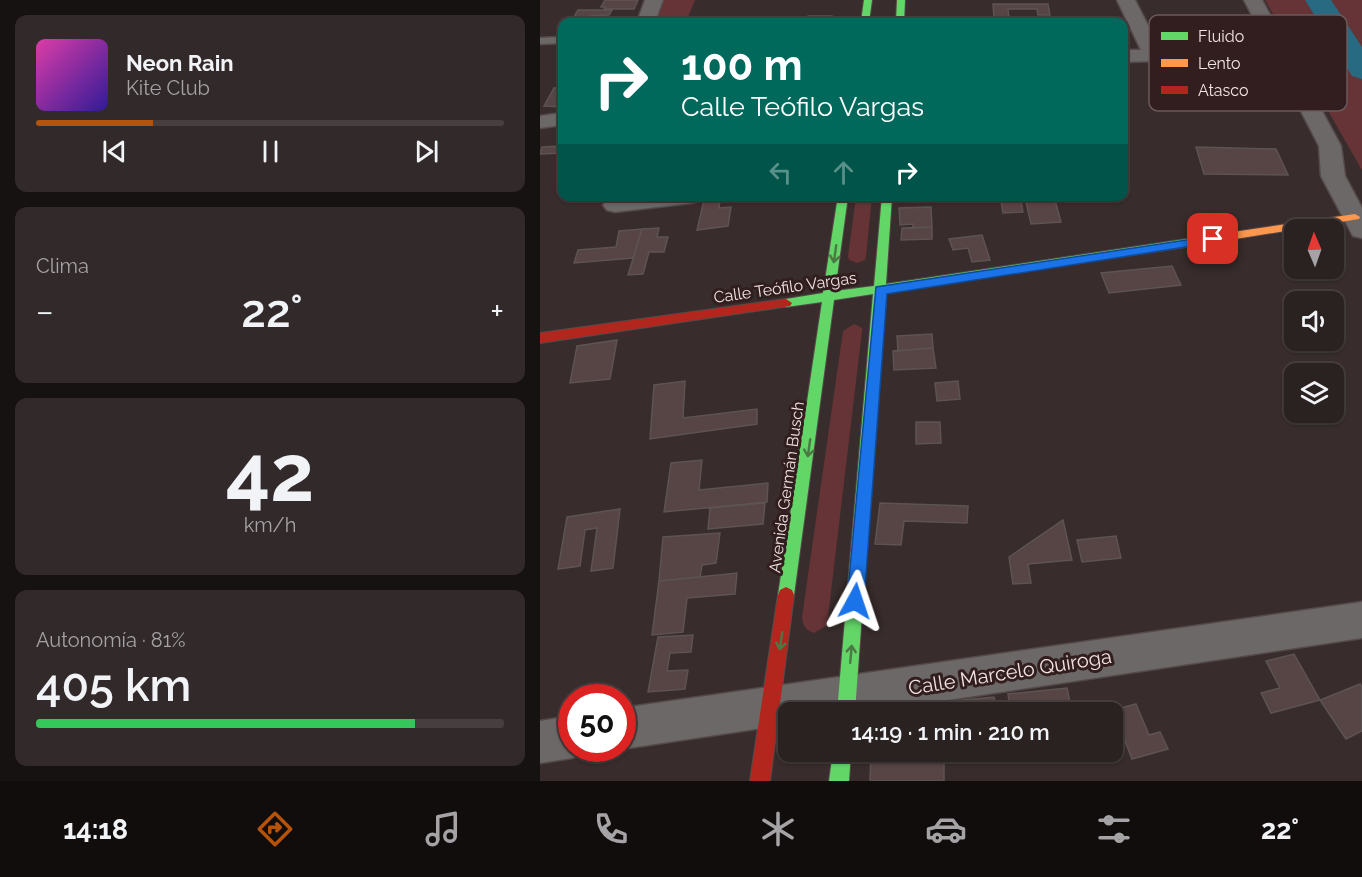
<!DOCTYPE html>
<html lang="es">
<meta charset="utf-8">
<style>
:root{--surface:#2a2121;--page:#32292a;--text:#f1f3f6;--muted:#a5a3a5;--line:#463e3f;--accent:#b45309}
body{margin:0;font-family:Raleway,sans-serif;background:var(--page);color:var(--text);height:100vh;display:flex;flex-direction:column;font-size:22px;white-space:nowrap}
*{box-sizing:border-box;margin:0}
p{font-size:20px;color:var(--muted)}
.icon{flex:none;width:33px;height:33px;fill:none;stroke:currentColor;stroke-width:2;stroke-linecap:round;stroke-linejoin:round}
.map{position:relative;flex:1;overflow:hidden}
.details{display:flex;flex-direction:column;gap:15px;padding:15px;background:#171212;width:540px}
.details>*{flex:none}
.guide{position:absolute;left:18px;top:18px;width:570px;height:183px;border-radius:12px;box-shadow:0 2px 4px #0004,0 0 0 2px var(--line);background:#00695c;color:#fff;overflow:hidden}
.needle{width:39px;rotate:358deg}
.controls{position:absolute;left:744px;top:219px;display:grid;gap:12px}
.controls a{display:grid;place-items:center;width:60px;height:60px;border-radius:12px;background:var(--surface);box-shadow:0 2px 4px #0004,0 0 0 2px var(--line);font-size:30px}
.speed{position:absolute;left:18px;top:684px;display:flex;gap:12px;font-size:30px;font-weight:700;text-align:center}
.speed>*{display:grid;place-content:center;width:78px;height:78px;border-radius:50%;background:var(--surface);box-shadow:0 2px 4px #0004,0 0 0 2px var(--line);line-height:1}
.speed .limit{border:9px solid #d22;background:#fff;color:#111}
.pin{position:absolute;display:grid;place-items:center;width:51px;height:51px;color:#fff;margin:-26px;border-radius:12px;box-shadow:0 3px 9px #0006}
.me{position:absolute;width:66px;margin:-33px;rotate:5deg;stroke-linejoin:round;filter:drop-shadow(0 0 4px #0008)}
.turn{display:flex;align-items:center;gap:21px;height:126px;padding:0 24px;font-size:27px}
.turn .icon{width:78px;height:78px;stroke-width:2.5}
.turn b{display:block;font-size:42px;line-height:51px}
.lanes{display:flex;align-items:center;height:57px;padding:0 24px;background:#0003;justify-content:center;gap:30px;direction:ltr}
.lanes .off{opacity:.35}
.big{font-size:45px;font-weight:600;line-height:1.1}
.details .widget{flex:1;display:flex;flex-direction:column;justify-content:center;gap:9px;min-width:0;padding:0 21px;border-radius:12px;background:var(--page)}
.details .dial{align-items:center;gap:0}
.dial b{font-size:78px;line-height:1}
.song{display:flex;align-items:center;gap:18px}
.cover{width:72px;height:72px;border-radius:9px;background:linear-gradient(135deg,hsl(320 70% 55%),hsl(250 70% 35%))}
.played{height:6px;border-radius:3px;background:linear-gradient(90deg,var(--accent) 25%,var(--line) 25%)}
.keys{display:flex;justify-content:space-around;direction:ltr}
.heat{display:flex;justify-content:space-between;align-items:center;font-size:33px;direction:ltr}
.charge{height:9px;border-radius:4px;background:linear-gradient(90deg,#34c759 81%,var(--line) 0)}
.trip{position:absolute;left:238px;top:702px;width:345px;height:60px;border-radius:12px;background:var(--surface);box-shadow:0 2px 4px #0004,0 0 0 2px var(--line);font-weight:600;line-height:60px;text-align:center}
.menu{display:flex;height:96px;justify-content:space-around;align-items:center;background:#110d0d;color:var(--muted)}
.menu .icon{width:42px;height:42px}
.menu .current{color:var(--accent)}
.menu b{font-size:27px;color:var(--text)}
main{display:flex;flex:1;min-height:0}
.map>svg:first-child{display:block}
.green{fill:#663436}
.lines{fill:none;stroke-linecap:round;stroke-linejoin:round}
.river{fill:#286a81;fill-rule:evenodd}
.building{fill:#574545;stroke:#5d5353;stroke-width:1.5}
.lane-casing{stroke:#554a4a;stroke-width:3}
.street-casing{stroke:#554a4a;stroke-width:3}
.fast-casing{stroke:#554a4a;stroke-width:2}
.slow-casing{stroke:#554a4a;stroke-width:2}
.jam-casing{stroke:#554a4a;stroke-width:2}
.lane{fill:#6d6868;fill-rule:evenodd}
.street{fill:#6d6868;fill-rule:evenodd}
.fast{fill:#63d668;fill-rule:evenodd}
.slow{fill:#ff974d;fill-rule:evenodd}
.jam{fill:#b3261e;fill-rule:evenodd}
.oneway{stroke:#4a7a43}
.route{fill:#1a73e8;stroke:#114b97;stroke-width:1.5}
.labels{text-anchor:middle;stroke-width:6;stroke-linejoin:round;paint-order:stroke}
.street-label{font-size:16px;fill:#f0e3e2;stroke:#321e1e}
.near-street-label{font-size:20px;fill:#f0e3e2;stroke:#321e1e}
.key{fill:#321e1e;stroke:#6b5959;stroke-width:1.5}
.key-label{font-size:16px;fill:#f0e3e2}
</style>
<main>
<section class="details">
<div class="widget">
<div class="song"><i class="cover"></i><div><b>Neon Rain</b><p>Kite Club</p></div></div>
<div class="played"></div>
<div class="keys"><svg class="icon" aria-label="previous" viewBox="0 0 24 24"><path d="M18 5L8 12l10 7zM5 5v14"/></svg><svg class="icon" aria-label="pause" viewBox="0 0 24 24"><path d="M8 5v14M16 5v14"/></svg><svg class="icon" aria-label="next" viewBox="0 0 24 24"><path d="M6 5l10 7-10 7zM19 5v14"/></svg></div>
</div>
<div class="widget"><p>Clima</p>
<div class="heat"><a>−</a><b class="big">22°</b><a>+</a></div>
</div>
<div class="widget dial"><b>42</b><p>km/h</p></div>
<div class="widget"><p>Autonomía · 81%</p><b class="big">405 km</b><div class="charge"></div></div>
</section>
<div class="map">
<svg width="822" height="781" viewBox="0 0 822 781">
<rect width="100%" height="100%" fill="#382c2c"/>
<path class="green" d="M119 0H155L146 22H110Z
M725 0H822V170L811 151Z
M316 197H332L326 256 325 260 317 263 309 260 308 256Z
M314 324 322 328V331L288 617 286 626 274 633C266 630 263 626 262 617L303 331Z"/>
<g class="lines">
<path class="river" d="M765 0H791L822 47V79L812 76Z"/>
</g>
<path class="building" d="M65 0H98L94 9H64L65 7H61Z
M453 4H508L510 15H498L497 9H468L469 19H454Z
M38 10H72L69 15 50 16 46 22H31Z
M268 16H292L297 18V22H266Z
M22 87V107L4 106 14 88Z
M22 146V153L0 154 2 147Z
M656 147 736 149 748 175 664 174Z
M460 196H480L483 212 463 213Z
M164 200H180L179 208 191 207 188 226 157 230Z
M515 200 521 222 491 224 486 202Z
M391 207 392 227 373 228V224L360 225 359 208Z
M392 227V239L361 240 362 228Z
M119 228 117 237H128L124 252H109L103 274 88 275 102 229Z
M102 229 93 258 34 263 38 250 76 247 79 231Z
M442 235 450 260 432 262 428 248 413 250 409 239Z
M632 266 641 285 569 293 561 273Z
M392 334 393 348 358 351 357 336Z
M77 340 70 379 30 383 37 346Z
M393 348 396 368 354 370 353 351Z
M145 381 143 418 217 409V424L110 439 114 385Z
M418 381 420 399 397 401 395 383Z
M376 422H400L401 443 376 444Z
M162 460 159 490 228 483 227 502 124 512 131 463Z
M225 503 223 524 168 529 170 508Z
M340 503 428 506 427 523 364 521 361 545 335 544Z
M80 509 73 568 51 571 57 528 45 530 40 566 18 569 27 517Z
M523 520 532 560 488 564 491 583 473 584 469 557Z
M180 533 176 563 162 565 160 577 119 581 123 537Z
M576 536 581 558 542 562 537 540Z
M197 573 195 594 147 598 143 632 112 635 119 581Z
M153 635 151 652 130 653 127 671 148 670 145 689 108 692 118 637Z
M754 654 780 700 731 713 721 693 740 688 726 661Z
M820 684 822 687V731L806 739 780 700Z
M527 688 532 712H471L468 694Z
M454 697 457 712H404L403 702Z
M596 704 609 735 620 732 628 749 592 759 573 710Z
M331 752H404V781H330Z"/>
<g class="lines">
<defs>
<path id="lane" d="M22 37V43L0 44V38Z"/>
<path id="street" d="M105 0H123L115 22H97Z
M577 0H595L620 49 728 46 704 0H722L801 146 805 176 822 208V238L813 236 781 176 779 146 733 57 584 62V50H601Z
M22 113V125L0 128V116Z
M85 196H163L159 201 151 203 75 212 67 210 63 205 67 200Z
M822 602V638L327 712H249V724L82 749 80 748H82V708Z
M32 716V748H48L47 752 32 758 0 763V721Z"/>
<path id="fast" d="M324 0H332L329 22H321Z
M357 0H365L364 22H356Z
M298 196H308L295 291 334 286 342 196H352L346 284 646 239 652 243 646 247 345 292 315 712H297L333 294 294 300 254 595 252 600 246 603 240 600 238 595 282 302 246 307 240 303 246 299 283 293Z
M293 752H311L309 781H289Z"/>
<path id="slow" d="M815 214 820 217 819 219 646 247 640 243 646 239Z"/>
<path id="jam" d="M246 299 252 303 250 306 0 343V333Z
M246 587 252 590 254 595 230 781H210L238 595 240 590Z"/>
</defs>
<use href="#lane" class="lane-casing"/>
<use href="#street" class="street-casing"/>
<use href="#fast" class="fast-casing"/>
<use href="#slow" class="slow-casing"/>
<use href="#jam" class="jam-casing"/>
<use href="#lane" class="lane"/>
<use href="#street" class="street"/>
<use href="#fast" class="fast"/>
<use href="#slow" class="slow"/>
<use href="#jam" class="jam"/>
</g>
<defs><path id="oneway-shaft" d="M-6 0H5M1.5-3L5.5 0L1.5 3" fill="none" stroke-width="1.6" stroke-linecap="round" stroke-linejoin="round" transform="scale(1.5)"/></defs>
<g class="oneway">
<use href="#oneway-shaft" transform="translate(295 254) rotate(98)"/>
<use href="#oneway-shaft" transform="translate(269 448) rotate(98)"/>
<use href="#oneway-shaft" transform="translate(241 641) rotate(98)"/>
<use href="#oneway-shaft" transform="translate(311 654) rotate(-85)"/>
</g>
<path class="route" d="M673 236 677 237V242L347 294 324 601 321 607 315 609 309 607 307 601 336 287Z"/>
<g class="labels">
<g class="street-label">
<text transform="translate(245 287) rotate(-8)" y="6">Calle Teófilo Vargas</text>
<text transform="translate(246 487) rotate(-82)" y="6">Avenida Germán Busch</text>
</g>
<g class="near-street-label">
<text transform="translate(470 672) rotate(-9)" y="7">Calle Marcelo Quiroga</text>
</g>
</g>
<rect x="609" y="15" width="198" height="96" rx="9" class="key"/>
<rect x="621" y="32" width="27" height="8" fill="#63d668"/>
<rect x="621" y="59" width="27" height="8" fill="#ff974d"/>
<rect x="621" y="86" width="27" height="8" fill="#b3261e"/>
<g class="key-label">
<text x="658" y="42">Fluido</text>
<text x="658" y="69">Lento</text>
<text x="658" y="96">Atasco</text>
</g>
</svg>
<div class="controls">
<a><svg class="needle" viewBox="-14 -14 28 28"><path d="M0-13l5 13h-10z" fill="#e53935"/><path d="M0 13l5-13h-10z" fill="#a5a3a5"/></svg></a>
<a><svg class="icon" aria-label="sound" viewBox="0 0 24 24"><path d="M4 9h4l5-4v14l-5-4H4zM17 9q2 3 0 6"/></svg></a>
<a><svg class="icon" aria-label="layers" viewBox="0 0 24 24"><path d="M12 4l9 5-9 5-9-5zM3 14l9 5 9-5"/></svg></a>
</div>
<div class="speed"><div class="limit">50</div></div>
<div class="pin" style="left:673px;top:239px;background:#d93025"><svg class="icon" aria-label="arrive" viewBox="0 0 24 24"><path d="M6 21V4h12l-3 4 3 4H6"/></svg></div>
<svg class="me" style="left:315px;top:601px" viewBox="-20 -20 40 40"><path d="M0-17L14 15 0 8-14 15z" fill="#1a73e8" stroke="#fff" stroke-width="4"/></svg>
<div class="trip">14:19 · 1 min · 210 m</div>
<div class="guide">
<div class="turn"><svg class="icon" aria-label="right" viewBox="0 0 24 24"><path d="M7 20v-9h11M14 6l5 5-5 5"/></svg><div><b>100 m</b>Calle Teófilo Vargas</div></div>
<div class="lanes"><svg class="icon off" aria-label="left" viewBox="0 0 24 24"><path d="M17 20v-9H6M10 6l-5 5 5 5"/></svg><svg class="icon off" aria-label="ahead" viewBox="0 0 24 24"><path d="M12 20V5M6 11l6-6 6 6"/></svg><svg class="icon" aria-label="right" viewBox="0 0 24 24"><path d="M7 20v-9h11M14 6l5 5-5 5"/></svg></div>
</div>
</div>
</main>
<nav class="menu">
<b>14:18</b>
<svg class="icon current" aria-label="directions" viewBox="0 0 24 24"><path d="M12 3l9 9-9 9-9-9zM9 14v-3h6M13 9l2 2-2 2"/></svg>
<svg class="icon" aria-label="music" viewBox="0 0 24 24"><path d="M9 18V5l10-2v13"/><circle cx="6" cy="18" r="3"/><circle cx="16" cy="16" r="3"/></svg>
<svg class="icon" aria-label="phone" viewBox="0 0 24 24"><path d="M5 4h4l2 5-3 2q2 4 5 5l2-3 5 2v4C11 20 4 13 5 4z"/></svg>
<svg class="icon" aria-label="climate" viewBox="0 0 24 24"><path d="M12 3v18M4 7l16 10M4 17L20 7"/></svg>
<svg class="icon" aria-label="car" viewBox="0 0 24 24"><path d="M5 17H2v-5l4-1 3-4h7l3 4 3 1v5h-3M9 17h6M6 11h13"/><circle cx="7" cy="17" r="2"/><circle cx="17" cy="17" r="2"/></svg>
<svg class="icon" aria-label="filters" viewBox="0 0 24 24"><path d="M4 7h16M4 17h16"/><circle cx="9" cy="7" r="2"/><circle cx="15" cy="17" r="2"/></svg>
<b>22°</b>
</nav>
